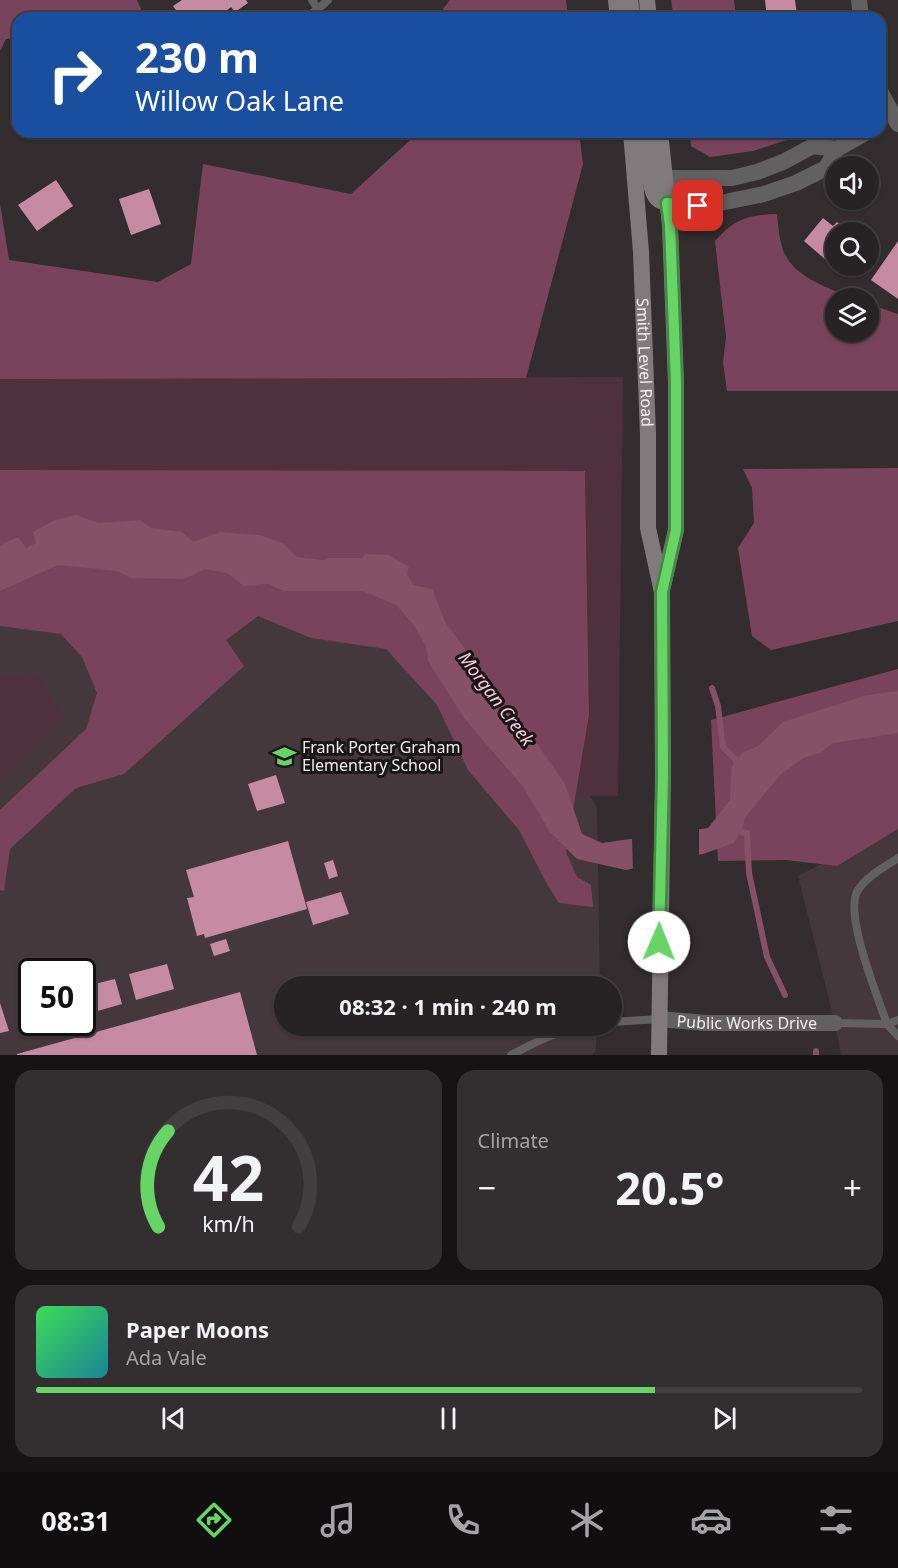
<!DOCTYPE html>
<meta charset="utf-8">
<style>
:root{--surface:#272224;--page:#332f31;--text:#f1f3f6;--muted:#a4a4a6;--line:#433f41;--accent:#67d466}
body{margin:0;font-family:"Noto Sans",sans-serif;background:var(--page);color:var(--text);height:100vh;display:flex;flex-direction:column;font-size:22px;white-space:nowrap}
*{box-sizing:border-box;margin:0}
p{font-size:20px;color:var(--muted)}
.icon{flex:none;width:33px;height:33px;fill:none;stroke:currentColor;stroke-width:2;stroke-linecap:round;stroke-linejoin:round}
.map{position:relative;height:1055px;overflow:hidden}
.side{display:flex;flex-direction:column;gap:15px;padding:15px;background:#151314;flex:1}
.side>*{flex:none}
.hud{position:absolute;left:12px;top:12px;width:874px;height:126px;border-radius:18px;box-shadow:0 2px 4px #0004,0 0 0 2px var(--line);background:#1a4fa0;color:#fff;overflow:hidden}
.tools{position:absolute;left:825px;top:156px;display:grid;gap:12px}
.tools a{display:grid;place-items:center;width:54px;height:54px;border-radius:50%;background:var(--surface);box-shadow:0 2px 4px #0004,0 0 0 2px var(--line);font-size:30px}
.speed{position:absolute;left:18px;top:958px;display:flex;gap:12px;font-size:30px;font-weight:700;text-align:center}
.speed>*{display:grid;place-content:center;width:78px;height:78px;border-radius:50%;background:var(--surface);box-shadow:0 2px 4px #0004,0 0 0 2px var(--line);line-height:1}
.speed .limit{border:3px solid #111;border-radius:9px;background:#fff;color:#111}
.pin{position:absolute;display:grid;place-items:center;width:51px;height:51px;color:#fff;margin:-26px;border-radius:12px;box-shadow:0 3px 9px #0006}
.me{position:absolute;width:66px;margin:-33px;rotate:1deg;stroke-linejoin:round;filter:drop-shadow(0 0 4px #0008)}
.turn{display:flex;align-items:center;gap:21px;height:126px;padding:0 24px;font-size:27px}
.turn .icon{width:78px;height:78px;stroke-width:2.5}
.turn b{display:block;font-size:42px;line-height:51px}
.big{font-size:45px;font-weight:700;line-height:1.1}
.side .card{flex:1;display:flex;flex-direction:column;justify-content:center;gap:9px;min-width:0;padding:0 21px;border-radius:18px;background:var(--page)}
.side .dial{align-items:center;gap:0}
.dial svg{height:156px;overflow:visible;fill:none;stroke:var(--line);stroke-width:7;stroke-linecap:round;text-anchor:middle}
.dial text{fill:var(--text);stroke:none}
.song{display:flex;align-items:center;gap:18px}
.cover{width:72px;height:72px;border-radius:9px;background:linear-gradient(135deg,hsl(130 70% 55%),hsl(190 70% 35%))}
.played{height:6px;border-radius:3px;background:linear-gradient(90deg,var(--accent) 75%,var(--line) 75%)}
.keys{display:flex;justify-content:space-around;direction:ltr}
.heat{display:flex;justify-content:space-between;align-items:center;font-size:33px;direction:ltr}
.side .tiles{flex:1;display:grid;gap:15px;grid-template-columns:1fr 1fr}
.card:last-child{grid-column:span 2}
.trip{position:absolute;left:274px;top:976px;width:348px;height:60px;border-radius:30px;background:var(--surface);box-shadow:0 2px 4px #0004,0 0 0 2px var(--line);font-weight:700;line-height:60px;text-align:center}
.tabs{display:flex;height:96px;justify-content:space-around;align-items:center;background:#100e0e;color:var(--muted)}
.tabs .icon{width:42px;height:42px}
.tabs .on{color:var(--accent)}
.tabs b{font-size:27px;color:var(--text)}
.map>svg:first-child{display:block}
.built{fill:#44383c;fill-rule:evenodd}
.green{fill:#4f303d}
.forest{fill:#79445b}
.water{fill:#865067}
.pier{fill:#342d30}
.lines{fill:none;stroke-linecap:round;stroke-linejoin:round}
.stream{stroke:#865067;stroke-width:6}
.building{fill:#c68ba2}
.service{stroke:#636061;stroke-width:8}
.minor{stroke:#636061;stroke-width:16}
.secondary{stroke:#807a7c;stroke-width:16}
.route-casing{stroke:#438a42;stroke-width:15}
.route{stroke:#67d466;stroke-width:10}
.labels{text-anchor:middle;stroke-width:6;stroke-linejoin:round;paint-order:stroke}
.street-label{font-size:16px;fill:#f2eeef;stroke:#191617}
.poi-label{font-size:16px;fill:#f2eeef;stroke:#191617;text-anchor:start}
.water-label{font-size:18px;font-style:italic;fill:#fcc7db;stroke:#191617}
</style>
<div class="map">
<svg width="898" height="1055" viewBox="0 0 898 1055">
<rect width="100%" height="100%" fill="#342d30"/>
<path class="built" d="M60 529 539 704 597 808 600 987H285V1026H598L595 1052 592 1055H0V551ZM32 972H82V1023H32Z
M898 825V1055H841L835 1023 798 876Z"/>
<path class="green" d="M0 350 34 379 623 377 618 796H575L589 715 585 471 513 472 0 506Z
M36 673 64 718 0 782V676Z"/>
<path class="forest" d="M0 0H137L145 18H18V38L6 39 0 51Z
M450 0H566L568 18H443V9Z
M671 0H734L736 18H674Z
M419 132H579L583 164 526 378 0 379V203L9 260 158 282 191 264 203 164 351 194Z
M690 132H811L753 151 710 157 691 146Z
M777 214C778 225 779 237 782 247 790 276 828 288 853 298H836V332H868L869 304 898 314V391H727L723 363 726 337 715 241C735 219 747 215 777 214Z
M898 468V621L771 650 752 636 738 548 754 523 752 488 743 469Z
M0 470 585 471 589 715 566 852 577 877 591 885 593 907 559 903 548 886 519 830 468 770 437 705 386 649 311 638 258 616 226 640 244 666 124 774 76 788 10 849 4 891 0 890V810L86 729 97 693 82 657 61 634 0 626Z
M898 669V829L837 866 786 860 718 861 711 720Z"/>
<path class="water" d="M76 515 99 523 140 520 151 528 182 532 193 542 220 532 259 535 283 543 297 557 323 560 329 558H362L365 554 389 555 409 567 407 574 413 585 432 589 445 622 470 656 474 657 516 727 531 735 565 784 582 834 602 843 708 828 730 800 731 768 742 753 758 746 783 722 867 695 898 691V733L833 743 820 753 805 757 781 774 762 797 745 818 743 827 734 843 703 854 626 870 577 859 550 832 524 788 464 718 428 661 426 646 413 624 396 605 363 591H284L268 584 244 586 227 573 205 569 184 579 130 578 118 571 58 565 0 591V545L18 537 26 548 36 543 33 532 55 520Z"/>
<path class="pier" d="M699 827V858L633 871 632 836Z"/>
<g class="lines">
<path class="stream" d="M712 688 718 706 723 747 735 759 739 770
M733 830 747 833 749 873 767 957 785 995
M816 1051V1055"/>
</g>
<path class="building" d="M182 0H246L248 3 235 12 231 7 217 18H182L173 6Z
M765 0H795L797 15 767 18Z
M56 180 73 206 37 231 18 205Z
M149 189 161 224 131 235 119 199Z
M823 218 833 226 837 222 848 231 846 232H836V266H845L840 272 804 241Z
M898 241V299L871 280Z
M276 775 285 803 257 811 248 784Z
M288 841 307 909 205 938 204 934 197 936 187 898 194 897 186 870Z
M333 860 338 876 329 879 324 863Z
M341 892 349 914 313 925 306 902Z
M226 939 230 951 214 956 210 944Z
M167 964 174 989 136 1000 129 974Z
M115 979 122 1004 87 1014 82 998V987Z
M32 982V1001L23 1004 18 986Z
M240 992 257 1055H17V1054Z
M0 1003 9 1031 0 1033Z"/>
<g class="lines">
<path class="service" d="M318 9 328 0
M305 18 318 9 312 0
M898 858C885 867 867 876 858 890 843 913 878 997 887 1024L898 1036
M612 1022 659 1019
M835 1023 887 1024 898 1020
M511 1055C534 1043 557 1031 582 1026"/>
<g class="minor">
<path d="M859 0 861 18"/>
<path d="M880 91 898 124"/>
<path d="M664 178H732L757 172 783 162 813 146 837 149"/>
<path d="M667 203 698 205 720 203 764 194 796 183 826 168 837 149 867 132"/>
<path id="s1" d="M659 1019 706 1023H835"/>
</g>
<g class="secondary">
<path d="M616 0 618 18"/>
<path d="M630 0 633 18"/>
<path d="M647 0 649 18"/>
<path id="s2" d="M631 132 641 252 648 434V528L662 592 663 775 659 1055"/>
<path d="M646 132C648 149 647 181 655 196 657 200 662 202 667 203"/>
<path d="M660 132 670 225 676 382V530L663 586"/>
</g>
</g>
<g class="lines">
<defs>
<path id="route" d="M659 942 663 775 662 592 676 530V382L670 225 667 203 698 206"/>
</defs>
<use href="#route" class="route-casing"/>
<use href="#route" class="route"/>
</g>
<defs>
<symbol id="school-bare" viewBox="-9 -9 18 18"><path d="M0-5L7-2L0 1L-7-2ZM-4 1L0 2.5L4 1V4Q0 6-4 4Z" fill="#67d466" stroke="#191617" stroke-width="2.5" paint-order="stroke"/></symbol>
</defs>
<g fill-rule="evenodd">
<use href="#school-bare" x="268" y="740" width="33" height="33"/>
</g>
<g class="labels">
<g class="street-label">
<text dy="6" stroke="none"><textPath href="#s2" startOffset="231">Smith Level Road</textPath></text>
<text dy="6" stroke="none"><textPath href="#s1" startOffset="88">Public Works Drive</textPath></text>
</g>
<g class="poi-label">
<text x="302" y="753">Frank Porter Graham<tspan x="302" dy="18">Elementary School</tspan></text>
</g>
<g class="water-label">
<text transform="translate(496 699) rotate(53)" y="6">Morgan Creek</text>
</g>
</g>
</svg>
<div class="tools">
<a><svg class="icon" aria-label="sound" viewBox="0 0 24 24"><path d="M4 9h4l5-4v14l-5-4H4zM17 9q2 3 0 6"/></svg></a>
<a><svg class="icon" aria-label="search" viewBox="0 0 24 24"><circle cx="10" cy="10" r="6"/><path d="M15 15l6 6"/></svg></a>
<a><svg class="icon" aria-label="layers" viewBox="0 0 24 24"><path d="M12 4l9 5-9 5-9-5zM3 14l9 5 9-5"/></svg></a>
</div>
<div class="speed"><div class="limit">50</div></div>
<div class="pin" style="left:698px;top:206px;background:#d93025"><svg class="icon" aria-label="arrive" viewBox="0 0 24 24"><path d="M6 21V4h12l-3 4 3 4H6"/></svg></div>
<svg class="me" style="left:659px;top:942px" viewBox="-20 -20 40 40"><circle r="19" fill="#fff"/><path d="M0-13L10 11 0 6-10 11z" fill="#67d466"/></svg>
<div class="trip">08:32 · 1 min · 240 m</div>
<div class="hud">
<div class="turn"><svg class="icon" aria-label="right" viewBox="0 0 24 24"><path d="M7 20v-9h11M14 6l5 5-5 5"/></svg><div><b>230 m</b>Willow Oak Lane</div></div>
</div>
</div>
<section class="side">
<div class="tiles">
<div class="card dial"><svg viewBox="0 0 100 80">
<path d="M14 69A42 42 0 1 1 86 69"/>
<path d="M14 69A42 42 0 0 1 19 20" stroke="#67d466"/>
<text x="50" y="56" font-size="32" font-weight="700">42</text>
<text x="50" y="72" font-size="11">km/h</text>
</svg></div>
<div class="card"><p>Climate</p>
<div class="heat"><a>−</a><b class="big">20.5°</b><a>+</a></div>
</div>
<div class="card">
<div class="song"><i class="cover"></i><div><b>Paper Moons</b><p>Ada Vale</p></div></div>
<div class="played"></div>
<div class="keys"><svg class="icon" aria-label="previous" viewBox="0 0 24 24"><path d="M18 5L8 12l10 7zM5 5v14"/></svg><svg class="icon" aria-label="pause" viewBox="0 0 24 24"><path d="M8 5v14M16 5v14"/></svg><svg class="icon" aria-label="next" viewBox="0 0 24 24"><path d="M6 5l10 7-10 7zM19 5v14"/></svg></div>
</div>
</div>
</section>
<nav class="tabs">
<b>08:31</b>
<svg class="icon on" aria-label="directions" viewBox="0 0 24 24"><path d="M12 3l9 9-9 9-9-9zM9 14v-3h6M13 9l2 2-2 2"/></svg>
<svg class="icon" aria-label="music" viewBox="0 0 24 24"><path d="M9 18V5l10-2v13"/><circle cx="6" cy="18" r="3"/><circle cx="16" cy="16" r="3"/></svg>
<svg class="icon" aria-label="phone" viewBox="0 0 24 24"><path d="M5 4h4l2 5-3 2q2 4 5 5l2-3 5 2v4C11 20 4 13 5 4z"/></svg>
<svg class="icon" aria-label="climate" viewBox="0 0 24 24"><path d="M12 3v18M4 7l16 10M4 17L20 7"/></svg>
<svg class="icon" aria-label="car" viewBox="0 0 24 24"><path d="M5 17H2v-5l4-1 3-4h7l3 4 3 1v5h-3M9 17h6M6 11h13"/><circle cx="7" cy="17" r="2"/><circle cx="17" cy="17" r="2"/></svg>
<svg class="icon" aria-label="filters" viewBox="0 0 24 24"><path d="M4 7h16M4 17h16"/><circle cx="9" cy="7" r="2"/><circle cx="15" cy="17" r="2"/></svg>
</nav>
